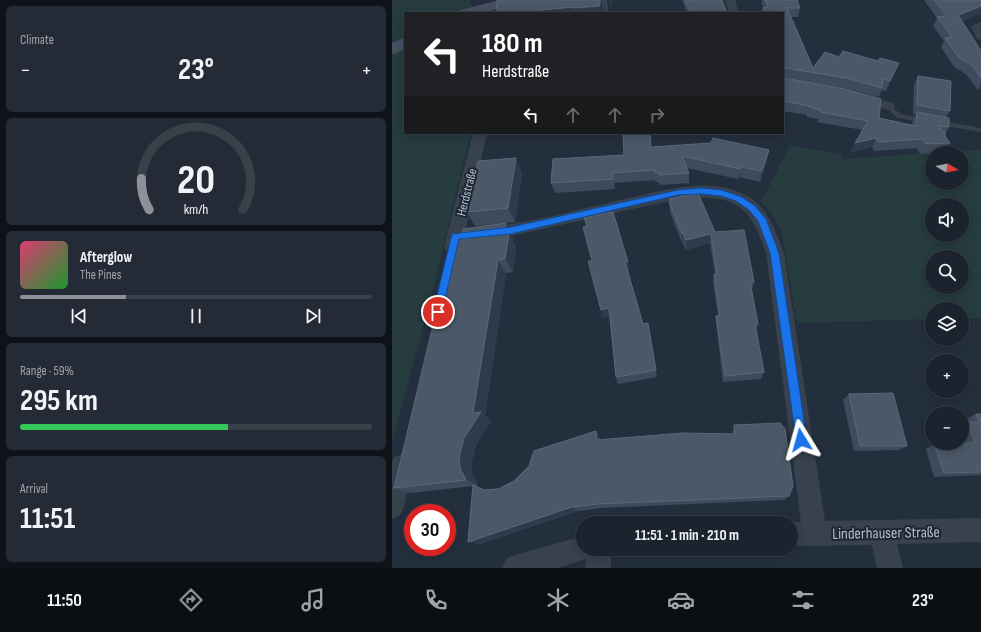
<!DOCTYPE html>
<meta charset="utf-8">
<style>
:root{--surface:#1b232e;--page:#242b36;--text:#f1f3f6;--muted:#a0a4aa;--line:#39404a;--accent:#8c9099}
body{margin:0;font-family:"Sofia Sans Condensed",sans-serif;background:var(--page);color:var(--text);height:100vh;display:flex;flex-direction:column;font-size:15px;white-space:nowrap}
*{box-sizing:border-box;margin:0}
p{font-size:13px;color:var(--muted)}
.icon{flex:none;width:22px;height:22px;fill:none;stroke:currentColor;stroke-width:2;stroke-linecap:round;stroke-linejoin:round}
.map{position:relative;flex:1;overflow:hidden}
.drawer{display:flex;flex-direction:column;gap:6px;padding:6px;background:#0f1319;width:392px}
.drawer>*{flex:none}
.hud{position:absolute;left:12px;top:12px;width:380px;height:122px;border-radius:0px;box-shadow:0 2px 10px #0003,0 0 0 1px var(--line);background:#202124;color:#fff;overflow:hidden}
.needle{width:26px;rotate:100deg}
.tools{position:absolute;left:533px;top:146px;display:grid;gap:8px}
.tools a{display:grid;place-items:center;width:44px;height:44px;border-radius:50%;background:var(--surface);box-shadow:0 2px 10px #0003,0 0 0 1px var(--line);font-size:20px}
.speed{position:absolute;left:12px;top:504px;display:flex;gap:8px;font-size:20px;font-weight:700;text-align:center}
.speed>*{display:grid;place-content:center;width:52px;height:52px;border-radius:50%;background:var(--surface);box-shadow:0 2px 10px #0003,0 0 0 1px var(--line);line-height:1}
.speed .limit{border:6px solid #d22;background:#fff;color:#111}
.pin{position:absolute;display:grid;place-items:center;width:34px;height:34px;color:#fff;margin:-17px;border:2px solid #fff;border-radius:50%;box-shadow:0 1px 4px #0007}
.me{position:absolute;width:44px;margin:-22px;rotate:352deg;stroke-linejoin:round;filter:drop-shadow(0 0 3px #0008)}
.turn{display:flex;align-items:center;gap:14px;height:84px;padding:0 12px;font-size:18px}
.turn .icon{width:52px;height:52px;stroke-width:2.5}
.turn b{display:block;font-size:28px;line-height:34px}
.lanes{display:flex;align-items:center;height:38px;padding:0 12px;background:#0003;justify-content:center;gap:20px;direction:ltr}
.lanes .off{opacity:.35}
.big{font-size:30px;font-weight:700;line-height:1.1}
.drawer .widget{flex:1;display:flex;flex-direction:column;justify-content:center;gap:6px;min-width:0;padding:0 14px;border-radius:6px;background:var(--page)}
.drawer .dial{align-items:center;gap:0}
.dial svg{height:104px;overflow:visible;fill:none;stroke:var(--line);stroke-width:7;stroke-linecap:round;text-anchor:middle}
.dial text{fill:var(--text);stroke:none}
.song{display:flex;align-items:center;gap:12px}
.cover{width:48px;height:48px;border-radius:6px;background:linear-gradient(135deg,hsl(340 70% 55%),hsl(130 70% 35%))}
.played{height:4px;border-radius:2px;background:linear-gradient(90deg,var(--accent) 30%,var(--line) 30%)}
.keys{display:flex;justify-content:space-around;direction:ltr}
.heat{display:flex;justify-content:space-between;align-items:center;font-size:22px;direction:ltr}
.charge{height:6px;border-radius:3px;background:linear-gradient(90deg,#34c759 59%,var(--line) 0)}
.trip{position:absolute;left:184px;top:516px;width:222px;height:40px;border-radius:20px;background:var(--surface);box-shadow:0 2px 10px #0003,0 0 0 1px var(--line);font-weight:700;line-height:40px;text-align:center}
.tab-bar{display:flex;height:64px;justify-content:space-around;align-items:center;background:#0b0e12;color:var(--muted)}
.tab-bar .icon{width:28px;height:28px}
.tab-bar .selected{color:var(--accent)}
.tab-bar b{font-size:18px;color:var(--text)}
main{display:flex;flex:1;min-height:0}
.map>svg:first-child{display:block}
.green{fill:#263c3f;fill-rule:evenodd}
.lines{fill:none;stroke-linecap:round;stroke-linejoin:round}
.lane{fill:#38414e;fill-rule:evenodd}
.street{fill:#38414e;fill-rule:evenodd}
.secondary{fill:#465061;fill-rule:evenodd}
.wall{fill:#3f4b5c}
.shaded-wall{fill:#2f3b4b}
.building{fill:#4b5868;stroke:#5c6777}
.route{fill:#1a73e8;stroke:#114b97}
.labels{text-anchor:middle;stroke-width:4;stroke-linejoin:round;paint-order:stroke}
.street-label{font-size:13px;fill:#b4bcc9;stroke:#1d2633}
.near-street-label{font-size:16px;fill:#b4bcc9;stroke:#1d2633}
</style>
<main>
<section class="drawer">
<div class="widget"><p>Climate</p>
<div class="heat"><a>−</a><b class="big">23°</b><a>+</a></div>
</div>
<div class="widget dial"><svg viewBox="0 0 100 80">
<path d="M14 69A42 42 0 1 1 86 69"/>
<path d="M14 69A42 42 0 0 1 8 45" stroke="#8c9099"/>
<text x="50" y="56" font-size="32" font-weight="700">20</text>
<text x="50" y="72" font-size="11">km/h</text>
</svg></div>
<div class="widget">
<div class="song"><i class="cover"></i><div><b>Afterglow</b><p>The Pines</p></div></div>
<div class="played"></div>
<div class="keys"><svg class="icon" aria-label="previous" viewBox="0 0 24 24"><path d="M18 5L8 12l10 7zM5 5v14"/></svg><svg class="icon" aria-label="pause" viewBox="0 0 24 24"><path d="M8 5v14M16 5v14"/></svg><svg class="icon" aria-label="next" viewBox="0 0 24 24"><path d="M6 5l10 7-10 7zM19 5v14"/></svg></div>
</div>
<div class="widget"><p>Range · 59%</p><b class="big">295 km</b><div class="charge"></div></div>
<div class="widget"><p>Arrival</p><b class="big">11:51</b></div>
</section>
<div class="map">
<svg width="589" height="568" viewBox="0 0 589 568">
<rect width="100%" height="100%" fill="#242f3e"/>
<path class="green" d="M0 0H78L81 13H13V133H79L35 313 0 441Z
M398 145 450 155 449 159 540 153V183H570V153H544L589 150V318L570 319V309H540V319L405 323 389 229 380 214 369 202ZM540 205H570V235H540ZM540 257H570V287H540Z"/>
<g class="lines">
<path class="lane" d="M209 0H215L217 13H211Z
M496 104 509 114 589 128V132L505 118 493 106Z"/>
<path class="street" d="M333 0H343L347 13H337Z
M589 22V40L585 39 579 27 581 25Z
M466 93 501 103 503 106 501 109 496 110 461 100 459 97 461 94Z
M81 133H95L74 228C89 227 104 226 119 224 156 218 193 208 229 200 270 191 322 173 360 199 378 211 384 234 392 253L433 521 589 518V542L505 544 511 568H485L480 545 399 546V523H396L409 522 374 253C357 201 340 194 286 199L119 236 71 242 67 252 61 254 55 252 52 247Z
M10 454 18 457 21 465 12 507 8 515 0 519V462L2 457Z
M191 536V549H219V568H193L194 559 166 568H110L114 559 123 555Z"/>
<path class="secondary" d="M108 0H131L129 3 89 13H66L68 10Z
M13 37V48L5 53 0 54V43Z"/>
</g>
<path class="wall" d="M290 0H330L335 13H295Z
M370 0H405L408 8 406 17H399L421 68 447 57 507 63 494 91 490 90 487 97 452 88 392 78 487 118 520 125V122L524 115 521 114 522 85 526 76 558 111 554 117 557 127 553 134V136L558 143 552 152 528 154 525 148 482 151 480 147 459 152 471 130 425 122 426 119 415 117V115L391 111V13H364L365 12H370L371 8 370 4Z
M532 0H589L570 21 589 51V88L586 90 574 74 562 67 549 47 552 41 541 26 545 18Z
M116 133H134L117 134Z
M259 147 375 160 368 182 347 177 346 179 295 168 297 173V183L268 185 266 182H263V180L222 183 223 189 163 193 159 183 232 155Z
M130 173 123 222 83 226 75 212Z
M277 199 323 232 362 282 360 290 366 324 364 331 372 372 369 379 331 382 324 323V316L326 315 321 283 322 274H323L318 243 294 250 291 243H290L278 212Z
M114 223 121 237 120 240 124 247 121 272 114 273 93 416 99 421 84 445 79 465 80 474 86 485 83 486 92 490 106 489 122 481 204 431 208 438V440L340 434 342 425 397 496 392 500 209 508 186 511 88 544 76 542 81 486 18 493 2 488Z
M200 261 236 262 237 271H235L251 324 256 323 265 377 226 384 224 377 218 316 211 318 209 310Z
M457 394 515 446 507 450 462 451 451 400Z
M584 414H589V475L542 477 534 449 542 444 572 443 570 438V425L575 422 574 419Z"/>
<path class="shaded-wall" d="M217 0H220V7L218 8Z
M208 6 210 13H150V10L182 7Z
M589 6V14L560 25 564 16Z
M589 84V88L586 90Z
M484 138 480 147 459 152 463 143Z
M377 150 375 160 368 182 370 171Z
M124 158 130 173 123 222 116 208Z
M349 167 347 177 346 179 348 169Z
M114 223 121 237 120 240 124 247 121 272 113 259 112 233Z
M291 233V243H290V234Z
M319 234 318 243 294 250V240Z
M106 260 114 273 93 416 99 421 84 445 79 465 80 474 86 485 74 480 68 468 67 458 72 438 81 413Z
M233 262H236L237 271H234Z
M217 308 219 316 211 318 209 310Z
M204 431 208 438 209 446 205 440Z
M180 507 186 511 88 544 76 542Z"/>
<path class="building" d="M105 0H208V6L182 8V7L150 10V13H104Z
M293 0H330L335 13H299Z
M373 0H405L408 8H395L421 68 433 52 447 57 451 51 486 61 488 58 507 63 498 81 491 79 490 88 455 78 393 68 391 69 392 78 453 89 489 99 487 118 524 126 525 112 557 118V127L547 126 551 132H553V136L558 143 534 144 531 139 486 142 484 138 463 143 476 121 428 112V110L417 107 418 106 391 101 392 97H391V13H365V12L372 11 371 8 376 7Z
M542 0H589V6L564 16H567L589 51V78L579 64 567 58 553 38 560 37 545 17 555 16Z
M526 76 559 81 558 111 525 105Z
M231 133H258L259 147 319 143 321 138 377 150 370 171 349 167 348 169 290 156 297 173 267 175 265 172H263L262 170 221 173V179L159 183 161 159 232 155Z
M124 158 116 208 75 212 86 161Z
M306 193 323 232 352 230 362 282H358L366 324H363L372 372 333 376 324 316 328 315 322 274H325L319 234 294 240 291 233 290 234 277 202H279L277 199Z
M221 212 236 262H233L251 324 256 323 264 370 224 377 217 308 209 310 196 261H200L191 227 195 226 192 218Z
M114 223 112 233H117L113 259 106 260 81 413 89 412 72 438 67 458 68 468 74 480 2 488 62 237 70 236 71 229Z
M501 393 515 446H468L457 394Z
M584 414H589V472L552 473 542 444 583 443 576 422H587Z
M388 423 393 429 401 486 397 496 205 504 180 507 76 542 81 485 92 490 106 489 122 481 137 466 142 451 204 431 205 440 291 433 343 434 342 425Z"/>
<path class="route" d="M309 188 330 190 350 197 363 206 374 219 387 253 415 440 413 444 409 446 405 444 404 440 378 253 366 221 357 210 344 201 329 196 309 194 286 195 119 234 67 239 50 312 49 314 46 316 42 314 41 312 60 234 119 227 286 190Z"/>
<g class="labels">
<g class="street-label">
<text transform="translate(74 192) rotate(-76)" y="5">Herdstraße</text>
</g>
<g class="near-street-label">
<text transform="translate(494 532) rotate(-1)" y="6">Linderhauser Straße</text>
</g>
</g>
</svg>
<div class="tools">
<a><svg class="needle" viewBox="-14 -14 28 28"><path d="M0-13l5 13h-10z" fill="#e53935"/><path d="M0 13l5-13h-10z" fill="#a0a4aa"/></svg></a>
<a><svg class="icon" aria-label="sound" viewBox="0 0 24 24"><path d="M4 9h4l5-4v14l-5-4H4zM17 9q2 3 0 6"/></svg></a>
<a><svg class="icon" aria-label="search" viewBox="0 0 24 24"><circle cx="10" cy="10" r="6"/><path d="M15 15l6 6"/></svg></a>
<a><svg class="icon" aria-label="layers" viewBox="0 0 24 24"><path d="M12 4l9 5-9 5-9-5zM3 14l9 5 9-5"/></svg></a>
<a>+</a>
<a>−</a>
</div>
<div class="speed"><div class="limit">30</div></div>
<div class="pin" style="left:46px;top:312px;background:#d93025"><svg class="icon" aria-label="arrive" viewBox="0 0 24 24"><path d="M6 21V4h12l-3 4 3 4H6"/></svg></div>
<svg class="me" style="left:409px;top:440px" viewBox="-20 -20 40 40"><path d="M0-17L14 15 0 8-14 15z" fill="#1a73e8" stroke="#fff" stroke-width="4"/></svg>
<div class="trip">11:51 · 1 min · 210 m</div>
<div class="hud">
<div class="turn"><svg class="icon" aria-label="left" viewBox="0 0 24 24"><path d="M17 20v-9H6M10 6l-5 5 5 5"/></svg><div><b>180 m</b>Herdstraße</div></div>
<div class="lanes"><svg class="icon" aria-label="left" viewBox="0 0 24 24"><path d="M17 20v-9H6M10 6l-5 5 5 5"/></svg><svg class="icon off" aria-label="ahead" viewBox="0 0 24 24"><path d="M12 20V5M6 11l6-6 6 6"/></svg><svg class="icon off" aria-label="ahead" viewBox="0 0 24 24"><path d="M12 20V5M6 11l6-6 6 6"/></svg><svg class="icon off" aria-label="right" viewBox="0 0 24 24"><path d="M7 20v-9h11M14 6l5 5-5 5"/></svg></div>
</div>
</div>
</main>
<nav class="tab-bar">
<b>11:50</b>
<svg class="icon selected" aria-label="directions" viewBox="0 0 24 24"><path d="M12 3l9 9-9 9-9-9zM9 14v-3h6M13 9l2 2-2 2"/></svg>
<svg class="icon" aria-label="music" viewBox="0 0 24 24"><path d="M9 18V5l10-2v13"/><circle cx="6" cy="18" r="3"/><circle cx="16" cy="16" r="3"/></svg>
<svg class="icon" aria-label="phone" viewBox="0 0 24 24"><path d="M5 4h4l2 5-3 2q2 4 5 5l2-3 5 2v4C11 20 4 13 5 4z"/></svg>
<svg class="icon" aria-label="climate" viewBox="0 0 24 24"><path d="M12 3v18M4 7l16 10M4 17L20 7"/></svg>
<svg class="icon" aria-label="car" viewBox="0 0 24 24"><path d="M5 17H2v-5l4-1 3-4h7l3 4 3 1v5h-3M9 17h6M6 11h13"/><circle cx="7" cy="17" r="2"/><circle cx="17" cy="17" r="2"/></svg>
<svg class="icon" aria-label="filters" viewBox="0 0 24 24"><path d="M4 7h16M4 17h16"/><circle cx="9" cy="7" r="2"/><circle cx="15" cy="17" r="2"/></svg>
<b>23°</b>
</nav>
